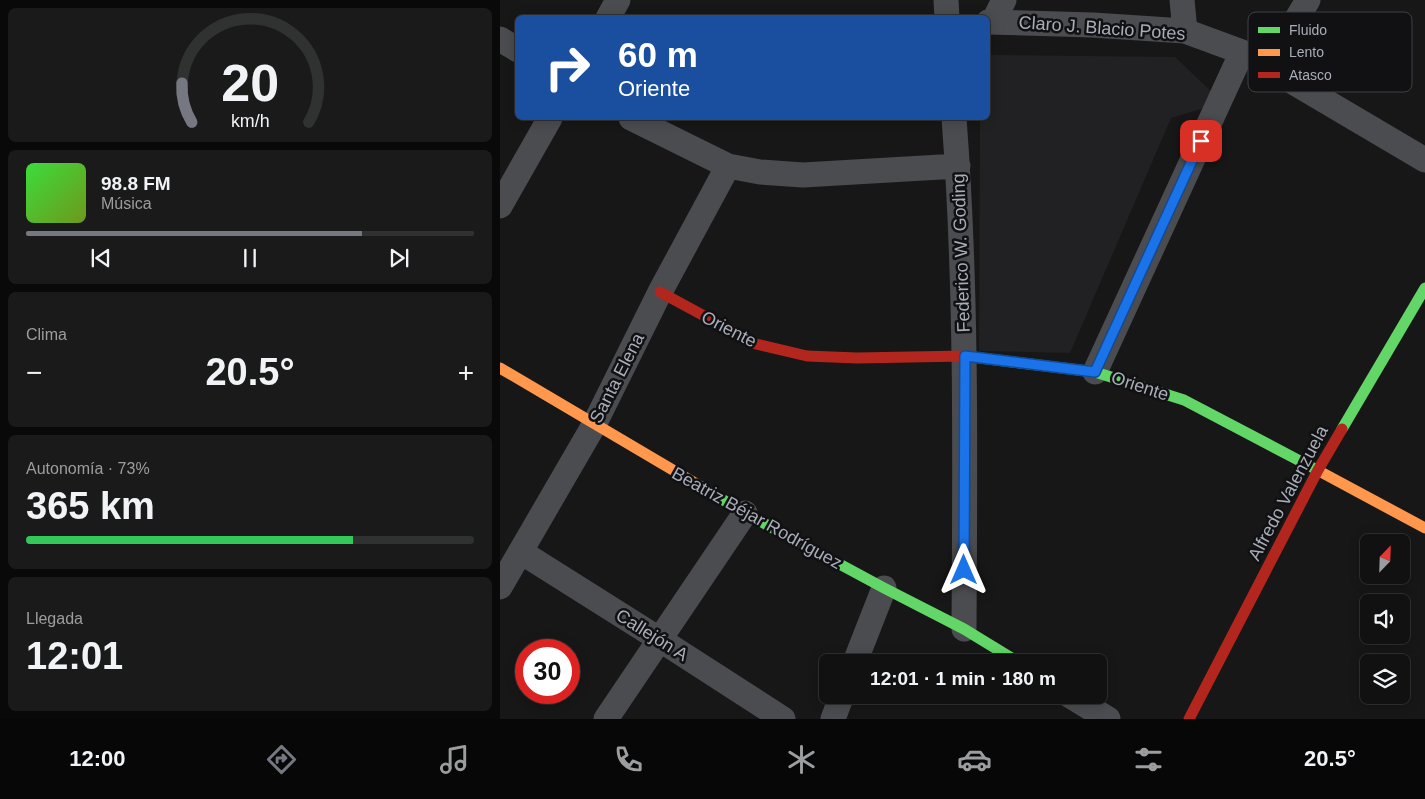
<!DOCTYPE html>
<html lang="es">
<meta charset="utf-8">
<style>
:root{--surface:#111;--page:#1a1a1a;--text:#f1f3f6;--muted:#9c9d9f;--line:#303131;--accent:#757880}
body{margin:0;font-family:Helvetica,sans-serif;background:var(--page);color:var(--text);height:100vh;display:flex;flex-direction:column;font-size:19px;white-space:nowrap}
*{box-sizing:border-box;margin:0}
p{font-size:16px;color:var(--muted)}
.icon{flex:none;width:28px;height:28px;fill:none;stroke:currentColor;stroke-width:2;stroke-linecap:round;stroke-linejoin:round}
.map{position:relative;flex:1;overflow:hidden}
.drawer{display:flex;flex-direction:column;gap:8px;padding:8px;background:#090909;width:500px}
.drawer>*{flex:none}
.guide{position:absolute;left:15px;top:15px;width:475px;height:105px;border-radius:8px;box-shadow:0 2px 12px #0003,0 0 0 1px var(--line);background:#1a4fa0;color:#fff;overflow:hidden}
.needle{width:32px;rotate:23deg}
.tools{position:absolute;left:860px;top:534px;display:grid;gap:10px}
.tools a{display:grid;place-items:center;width:50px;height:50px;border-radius:8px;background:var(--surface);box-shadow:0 2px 12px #0003,0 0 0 1px var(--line);font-size:25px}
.speed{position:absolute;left:15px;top:639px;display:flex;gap:10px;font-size:25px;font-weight:700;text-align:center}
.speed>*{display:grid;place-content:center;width:65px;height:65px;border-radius:50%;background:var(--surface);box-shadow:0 2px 12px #0003,0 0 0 1px var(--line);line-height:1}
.speed .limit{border:8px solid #d22;background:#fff;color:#111}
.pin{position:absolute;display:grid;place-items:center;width:42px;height:42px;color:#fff;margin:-21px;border-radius:10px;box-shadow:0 2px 8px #0006}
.me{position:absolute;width:55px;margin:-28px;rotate:0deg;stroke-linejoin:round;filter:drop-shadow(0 0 4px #0008)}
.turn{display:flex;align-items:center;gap:18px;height:105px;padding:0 20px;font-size:22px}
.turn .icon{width:65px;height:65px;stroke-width:2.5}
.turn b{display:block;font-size:35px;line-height:42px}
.big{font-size:38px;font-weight:700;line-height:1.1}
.drawer .card{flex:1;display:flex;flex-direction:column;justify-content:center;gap:8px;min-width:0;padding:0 18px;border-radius:8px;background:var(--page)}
.drawer .dial{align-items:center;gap:0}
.dial svg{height:130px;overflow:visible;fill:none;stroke:var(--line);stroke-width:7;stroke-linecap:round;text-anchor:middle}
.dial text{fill:var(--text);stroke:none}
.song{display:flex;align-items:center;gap:15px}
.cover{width:60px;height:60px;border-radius:8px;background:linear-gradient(135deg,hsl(120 70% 55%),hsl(80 70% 35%))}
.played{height:5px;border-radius:2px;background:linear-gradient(90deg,var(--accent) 75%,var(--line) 75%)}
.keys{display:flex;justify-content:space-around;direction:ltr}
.heat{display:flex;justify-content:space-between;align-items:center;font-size:28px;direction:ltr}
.charge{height:8px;border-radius:4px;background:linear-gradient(90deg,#34c759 73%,var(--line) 0)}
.trip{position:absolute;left:319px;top:654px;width:288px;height:50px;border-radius:8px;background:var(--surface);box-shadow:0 2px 12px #0003,0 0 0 1px var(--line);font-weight:700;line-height:50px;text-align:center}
.tabs{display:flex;height:80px;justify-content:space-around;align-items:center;background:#070707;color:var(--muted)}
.tabs .icon{width:35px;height:35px}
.tabs .active{color:var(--accent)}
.tabs b{font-size:22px;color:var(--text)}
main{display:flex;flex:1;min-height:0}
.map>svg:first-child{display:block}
.built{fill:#212123}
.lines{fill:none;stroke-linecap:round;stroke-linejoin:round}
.street{stroke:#4b4c50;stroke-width:25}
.fast{stroke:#63d668;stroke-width:11}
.slow{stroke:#ff974d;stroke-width:11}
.jam{stroke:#b3261e;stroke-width:11}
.route-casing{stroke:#114b97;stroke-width:12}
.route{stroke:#1a73e8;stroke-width:9}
.labels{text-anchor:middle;stroke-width:5;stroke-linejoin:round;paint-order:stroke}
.street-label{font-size:18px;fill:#a8adb8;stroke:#111113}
.key{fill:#111113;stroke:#3e4045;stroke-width:1}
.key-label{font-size:14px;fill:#a8adb8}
</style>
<main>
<section class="drawer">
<div class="card dial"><svg viewBox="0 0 100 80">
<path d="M14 69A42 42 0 1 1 86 69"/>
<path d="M14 69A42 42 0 0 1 8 45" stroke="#757880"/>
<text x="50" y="56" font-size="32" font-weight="700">20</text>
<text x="50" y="72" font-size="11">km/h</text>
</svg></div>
<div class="card">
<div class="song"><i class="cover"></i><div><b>98.8 FM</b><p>Música</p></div></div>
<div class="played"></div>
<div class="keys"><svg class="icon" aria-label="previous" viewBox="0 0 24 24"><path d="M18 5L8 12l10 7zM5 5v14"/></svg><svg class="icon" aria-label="pause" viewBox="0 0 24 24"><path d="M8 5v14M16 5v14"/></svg><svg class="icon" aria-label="next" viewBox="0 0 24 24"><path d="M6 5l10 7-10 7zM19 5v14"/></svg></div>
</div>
<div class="card"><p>Clima</p>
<div class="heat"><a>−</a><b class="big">20.5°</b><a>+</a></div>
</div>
<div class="card"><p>Autonomía · 73%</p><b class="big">365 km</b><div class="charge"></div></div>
<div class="card"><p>Llegada</p><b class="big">12:01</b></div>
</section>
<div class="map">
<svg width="925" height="719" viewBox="0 0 925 719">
<rect width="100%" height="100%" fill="#171717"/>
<path class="built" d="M488 55 675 57 713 93 704 108 671 118 570 353 479 351 480 118H488Z"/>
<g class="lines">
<path class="street" d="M446 0 447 18
M682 0 685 31
M108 18 118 0
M488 22 593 25 685 31 742 52 925 160
M493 22 504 0
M0 39 18 50
M767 68 808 0
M131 118 228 166 260 172 303 175 458 166
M454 118C467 288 465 458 464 629
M0 206 50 118
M595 372 742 52
M21 552 159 639 283 719
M0 587 94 425 160 292 228 166
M355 662 384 588
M569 695 608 719
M106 719 245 513
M333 719 342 695"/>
<path class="fast" d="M480 358 595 372 684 400 819 471
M842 429 925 288
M205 489 245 513 384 588 464 629 518 662"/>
<path class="slow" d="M0 368 205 489
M819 471 925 528"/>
<path class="jam" d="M160 292 256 344 307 356 357 358 465 356 480 358
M689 719 818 470 842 429"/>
</g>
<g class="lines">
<defs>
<path id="route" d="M464 570 465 356 595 372 701 141"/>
</defs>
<use href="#route" class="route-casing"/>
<use href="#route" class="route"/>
</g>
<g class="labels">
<g class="street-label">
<text transform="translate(602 28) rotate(4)" y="6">Claro J. Blacio Potes</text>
<text transform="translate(461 253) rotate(-92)" y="6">Federico W. Goding</text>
<text transform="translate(229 329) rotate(27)" y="6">Oriente</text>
<text transform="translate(117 378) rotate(-63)" y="6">Santa Elena</text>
<text transform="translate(640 386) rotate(18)" y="6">Oriente</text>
<text transform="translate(788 493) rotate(-62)" y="6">Alfredo Valenzuela</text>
<text transform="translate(257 518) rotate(29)" y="6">Beatriz Béjar Rodríguez</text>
<text transform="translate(152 635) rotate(32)" y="6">Callejón A</text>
</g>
</g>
<rect x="748" y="12" width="164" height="80" rx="8" class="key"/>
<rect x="758" y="27" width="22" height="6" fill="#63d668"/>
<rect x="758" y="49" width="22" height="7" fill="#ff974d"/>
<rect x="758" y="72" width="22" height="6" fill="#b3261e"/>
<g class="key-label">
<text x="789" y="35">Fluido</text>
<text x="789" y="57">Lento</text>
<text x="789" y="80">Atasco</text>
</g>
</svg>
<div class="tools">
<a><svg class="needle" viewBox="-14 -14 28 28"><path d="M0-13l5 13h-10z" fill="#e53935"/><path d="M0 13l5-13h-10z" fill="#9c9d9f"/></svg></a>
<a><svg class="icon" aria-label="sound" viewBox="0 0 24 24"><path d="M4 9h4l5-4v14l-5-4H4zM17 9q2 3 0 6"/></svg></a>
<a><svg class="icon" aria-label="layers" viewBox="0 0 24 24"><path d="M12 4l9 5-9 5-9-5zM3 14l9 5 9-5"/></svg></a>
</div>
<div class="speed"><div class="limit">30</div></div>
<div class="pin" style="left:701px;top:141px;background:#d93025"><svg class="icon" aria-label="arrive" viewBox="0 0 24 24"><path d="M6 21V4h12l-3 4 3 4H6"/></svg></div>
<svg class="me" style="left:464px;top:570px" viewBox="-20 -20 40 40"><path d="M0-17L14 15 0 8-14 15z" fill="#1a73e8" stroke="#fff" stroke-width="4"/></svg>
<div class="trip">12:01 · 1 min · 180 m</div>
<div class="guide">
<div class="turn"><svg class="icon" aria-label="right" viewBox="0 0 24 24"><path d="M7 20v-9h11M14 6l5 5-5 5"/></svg><div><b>60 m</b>Oriente</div></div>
</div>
</div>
</main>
<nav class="tabs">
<b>12:00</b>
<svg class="icon active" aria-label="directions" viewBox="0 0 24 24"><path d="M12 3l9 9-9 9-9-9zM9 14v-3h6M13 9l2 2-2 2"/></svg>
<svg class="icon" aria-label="music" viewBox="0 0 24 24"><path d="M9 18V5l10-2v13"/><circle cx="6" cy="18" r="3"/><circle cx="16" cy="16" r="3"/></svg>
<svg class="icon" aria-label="phone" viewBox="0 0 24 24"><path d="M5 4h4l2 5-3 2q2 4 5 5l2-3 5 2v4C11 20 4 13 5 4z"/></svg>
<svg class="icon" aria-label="climate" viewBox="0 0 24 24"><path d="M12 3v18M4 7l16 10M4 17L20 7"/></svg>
<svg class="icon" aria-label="car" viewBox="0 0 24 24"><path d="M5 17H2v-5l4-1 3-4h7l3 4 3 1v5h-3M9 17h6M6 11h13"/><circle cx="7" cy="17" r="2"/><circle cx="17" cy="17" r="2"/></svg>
<svg class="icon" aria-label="filters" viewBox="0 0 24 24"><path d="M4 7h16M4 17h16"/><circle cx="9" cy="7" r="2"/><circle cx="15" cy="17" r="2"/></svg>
<b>20.5°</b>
</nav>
